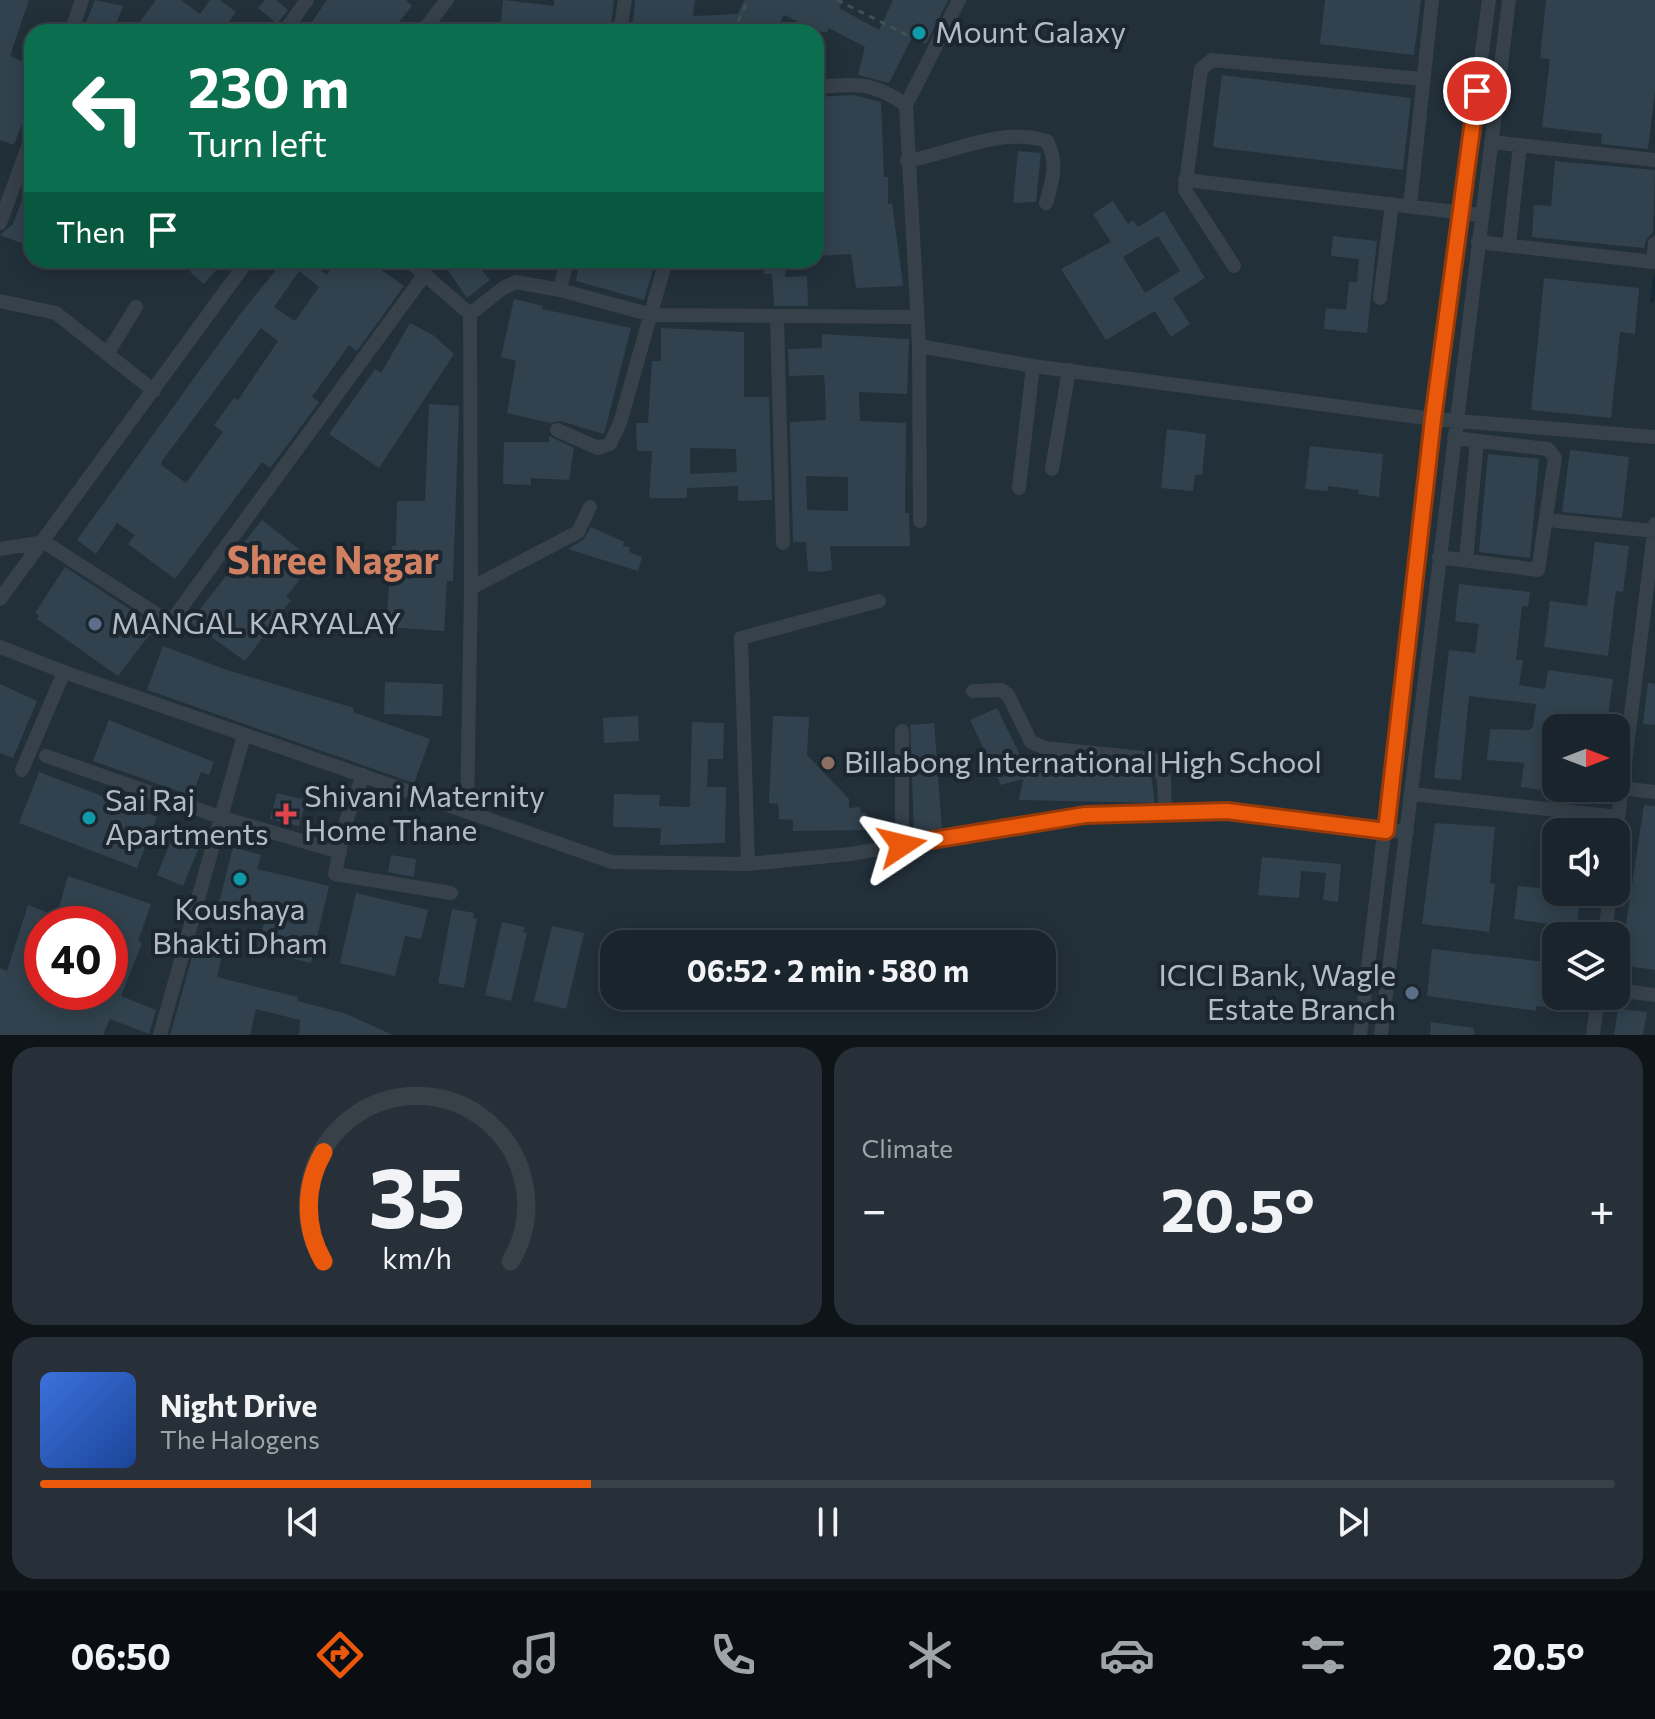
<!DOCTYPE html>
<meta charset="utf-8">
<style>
:root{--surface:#1a242c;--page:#273038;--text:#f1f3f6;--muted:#9fa4a9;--line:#384148;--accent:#ea580c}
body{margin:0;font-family:Commissioner,sans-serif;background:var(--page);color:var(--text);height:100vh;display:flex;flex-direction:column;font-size:30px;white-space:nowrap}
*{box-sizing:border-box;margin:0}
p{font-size:26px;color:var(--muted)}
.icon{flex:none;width:44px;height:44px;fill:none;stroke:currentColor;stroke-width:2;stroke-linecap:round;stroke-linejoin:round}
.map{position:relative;height:1035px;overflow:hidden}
.side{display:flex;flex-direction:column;gap:12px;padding:12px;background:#0e1418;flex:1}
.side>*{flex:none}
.top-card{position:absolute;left:24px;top:24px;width:800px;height:244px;border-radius:24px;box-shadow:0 4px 20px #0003,0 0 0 2px var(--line);background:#0b6e4f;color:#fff;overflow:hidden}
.needle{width:52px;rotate:90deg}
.tools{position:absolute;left:1542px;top:714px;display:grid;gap:16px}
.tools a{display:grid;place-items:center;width:88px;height:88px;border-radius:16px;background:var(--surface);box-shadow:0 4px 20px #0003,0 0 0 2px var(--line);font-size:40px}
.speed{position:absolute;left:24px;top:906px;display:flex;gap:16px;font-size:40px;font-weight:700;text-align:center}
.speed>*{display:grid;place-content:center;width:104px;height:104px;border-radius:50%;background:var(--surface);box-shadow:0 4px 20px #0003,0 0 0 2px var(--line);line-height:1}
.speed .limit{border:12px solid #d22;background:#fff;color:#111}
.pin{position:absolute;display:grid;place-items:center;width:68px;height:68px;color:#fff;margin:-34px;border:4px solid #fff;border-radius:50%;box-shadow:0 2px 8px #0007}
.me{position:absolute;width:88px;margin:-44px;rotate:80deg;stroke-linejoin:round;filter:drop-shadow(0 0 6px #0008)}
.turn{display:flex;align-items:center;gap:28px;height:168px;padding:0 32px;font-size:36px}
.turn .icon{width:104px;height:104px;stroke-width:2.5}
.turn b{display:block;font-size:56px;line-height:68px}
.then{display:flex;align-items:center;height:76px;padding:0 32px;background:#0003;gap:16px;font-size:30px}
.big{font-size:60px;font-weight:700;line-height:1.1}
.side .widget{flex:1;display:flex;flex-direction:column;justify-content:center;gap:12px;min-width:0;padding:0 28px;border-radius:24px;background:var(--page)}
.side .dial{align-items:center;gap:0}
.dial svg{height:208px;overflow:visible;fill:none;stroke:var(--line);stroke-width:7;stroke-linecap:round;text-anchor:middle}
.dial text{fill:var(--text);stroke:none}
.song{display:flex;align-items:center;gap:24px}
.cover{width:96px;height:96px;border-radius:12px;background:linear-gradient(135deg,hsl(220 70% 55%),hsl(220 70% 35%))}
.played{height:8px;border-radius:4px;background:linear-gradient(90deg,var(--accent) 35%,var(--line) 35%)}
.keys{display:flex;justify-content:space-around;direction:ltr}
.heat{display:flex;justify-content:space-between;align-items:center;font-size:44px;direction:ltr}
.side .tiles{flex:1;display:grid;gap:12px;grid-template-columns:1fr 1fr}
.widget:last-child{grid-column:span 2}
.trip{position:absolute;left:600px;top:930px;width:456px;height:80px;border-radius:24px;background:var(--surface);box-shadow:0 4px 20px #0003,0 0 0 2px var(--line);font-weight:700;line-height:80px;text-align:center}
.tab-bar{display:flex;height:128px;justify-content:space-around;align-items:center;background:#0a0e12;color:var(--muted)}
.tab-bar .icon{width:56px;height:56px}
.tab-bar .current{color:var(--accent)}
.tab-bar b{font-size:36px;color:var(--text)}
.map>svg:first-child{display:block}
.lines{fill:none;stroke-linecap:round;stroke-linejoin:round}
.stream{stroke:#162837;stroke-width:4}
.building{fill:#31424e;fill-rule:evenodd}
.path{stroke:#3d5351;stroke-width:3;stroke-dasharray:6 6;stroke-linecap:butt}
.minor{stroke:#36414a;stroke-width:14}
.route-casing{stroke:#983908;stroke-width:20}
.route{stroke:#ea580c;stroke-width:14}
.culture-dot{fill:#0f9aa8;stroke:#1b262f;stroke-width:3}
.service-dot{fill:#5c6f8a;stroke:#1b262f;stroke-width:3}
.education-dot{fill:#8d6e63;stroke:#1b262f;stroke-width:3}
.health-dot{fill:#e0444e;stroke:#1b262f;stroke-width:3}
.labels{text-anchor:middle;stroke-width:8;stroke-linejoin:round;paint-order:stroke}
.poi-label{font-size:30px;fill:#b1bcc6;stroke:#1b262f;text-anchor:start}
.district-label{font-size:38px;font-weight:bold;fill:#d18061;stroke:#1b262f}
</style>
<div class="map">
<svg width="1655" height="1035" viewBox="0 0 1655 1035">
<rect width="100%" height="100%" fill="#22303a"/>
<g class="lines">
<path class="stream" d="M1652 301 1655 277"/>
</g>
<path class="building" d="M0 0H29L10 56 32 65V98L14 145 0 140Z
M95 0 123 6 113 32H82Z
M156 0H181L200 14 210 0H220L236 12 222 32H150L139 23Z
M265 0H276L288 10 277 24 258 8Z
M327 0H406L412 6 391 32H305Z
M503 0 554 6V0H614L610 32H500Z
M635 0H695L693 16 738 14 744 0H843L839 8 879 30 893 0H948L926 44 912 37 889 83 858 75 865 47 829 28 827 32H803L806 26 784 15 775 32H754L741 26 735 32 719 25 718 32H632Z
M1325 0H1421L1414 55 1320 44Z
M1546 0H1655V91L1648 149 1601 144 1602 134 1542 127 1550 59 1540 58Z
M1222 75 1411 98 1403 170 1213 147Z
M853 95 881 102 884 177H888V204L892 203 903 286 856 288 851 254 816 256V97Z
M1018 151 1041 153 1036 202 1013 203Z
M1555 161 1655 170 1653 233 1647 238 1644 248 1532 237 1534 205 1551 206Z
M31 176H32V247L0 235 13 224Z
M1113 201 1128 224 1133 220 1138 227 1164 211 1205 278 1173 298 1190 324 1171 337 1155 311 1106 340 1061 269 1111 242 1093 214ZM1158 236 1180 271 1145 293 1123 257Z
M1333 236 1377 241 1367 333 1324 329 1326 308 1346 310 1349 282H1357L1359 259 1331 256Z
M200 260H225L204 284 190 272Z
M284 260H308L327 275 337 260H367L404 286 357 351 349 345 312 397 319 402 289 443 270 468 262 462 175 579 128 544 135 535 117 523 96 554 77 540 241 313ZM299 271 319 287 295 321 274 307ZM261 328 278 341 238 400 234 398 214 425 223 432 186 483 161 465 162 461Z
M441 260H474L490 280 467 298Z
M580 260H656L644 300 576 281Z
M765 260H786L785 277 807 276 808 306H774L772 274H764Z
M1544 278 1639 288 1635 334 1620 332 1611 418 1531 410Z
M514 299 543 306 542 309 631 328 604 434 560 421 550 423 507 413 516 361 501 357Z
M410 323 433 335 454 354 379 468 329 434 375 369 381 373Z
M661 328 744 332V397H769L772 500 738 501V486L687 488V498H649L652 451H637L636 423H648L652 361H661ZM690 448 736 449 737 472 690 474Z
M822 334 909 339 907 394 859 392 860 421 906 423 905 513H909L910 546H830L832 570 820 572 808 571 806 542H793L790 422 826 420 825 387 824 375 789 376 788 349 822 348ZM806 476 848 477V511L807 510Z
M429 404 459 406 453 581H447L444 631 386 627 392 546H396L397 501H425Z
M1167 429 1206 434 1202 475H1195L1193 491 1161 488Z
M549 436 574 448 569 480 531 478V485L503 484 504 442H549Z
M1310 446 1383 454 1379 497 1358 494 1359 490 1328 486V491L1305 489Z
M1570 450 1629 457 1622 518 1562 512Z
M1488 454 1539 459 1530 558 1479 552Z
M262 520 314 561 286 597 291 600 245 661 190 622 248 548 243 544Z
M591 527 624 542 623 546 630 547 629 552 642 557 638 571 568 549 583 540Z
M1595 542 1629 546 1623 592 1616 591 1608 656 1544 647 1550 601 1587 606Z
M65 567 145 619 142 622 153 630 118 676 37 619 39 616 35 613Z
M1459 584 1530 592 1528 607 1522 606 1516 660H1523L1519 685 1545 689 1548 670 1613 679 1607 724 1587 722 1586 727 1556 723 1551 791 1521 787 1524 763 1487 760 1490 729 1529 730 1533 727 1536 704 1469 696 1461 780 1434 778 1449 650 1475 653 1479 624 1455 621Z
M163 646 227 670 354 708 353 712 430 739 414 783 147 690Z
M385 682 443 684 442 716 384 714Z
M1648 683 1655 684V725L1643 724Z
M0 684 37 701 13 758 0 753Z
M997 708 1028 772 1151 775 1155 803 1019 800 1023 779 1001 785 970 720Z
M638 716 639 741 604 743 603 718Z
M773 716 809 717 807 755 849 799V808L860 807V812L866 813V830L793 831V820L779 819 778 804 769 803Z
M109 720 214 762 209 775 201 772 192 796 93 761Z
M692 722 724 723 723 759H708L707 787H726L725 843 660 845 661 828 613 827 614 794 660 795 659 806 690 807Z
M934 723 942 829 914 832 910 725Z
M39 772 157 817 137 868 19 823Z
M277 793 306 800 299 826 270 819Z
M1644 805 1655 806V970L1620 965Z
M1435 823 1495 827 1490 883 1495 884 1489 932 1422 924Z
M178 824 204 835 183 886 157 875Z
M233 847 261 855 257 869 329 886 311 963 257 950 266 915 219 903Z
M391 855 416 859 414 877 388 872Z
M1262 857 1341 864 1338 902 1323 900 1326 873 1301 871 1299 898 1258 895Z
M68 876 151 904 138 941 142 943 121 996 156 1010 149 1034 110 1019 103 1035H0V968L7 971 28 905 51 914 48 924H42V946L32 981 42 992H51L85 1008 92 992H110V924L58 911Z
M1518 886 1580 892 1577 928 1514 919Z
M356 893 428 910 421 939 405 936 395 976 340 963Z
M452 909 474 913 473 918 477 919 464 988 438 983Z
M502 922 525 927 523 932 527 933 511 1001 485 995Z
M552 926 584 933 566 1009 534 1001Z
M198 936 225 942 217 977 298 997 297 1001 344 1013 393 1035H299L300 1020 256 1009 250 1035H170Z
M1432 949 1556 963V1008L1536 1006V1011L1427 996Z
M1618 1009 1647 1012 1643 1035H1614Z
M1431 1022 1474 1028V1035H1430Z"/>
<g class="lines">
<path class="path" d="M837 0 923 43
M733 32 748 0"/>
<path class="minor" d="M71 32 82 0
M284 32 307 0
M422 32 447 0
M620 32 625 0
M816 87C856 84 872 81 906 105
M1491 142 1655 160
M907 161C956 152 998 127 1047 141 1058 163 1053 180 1046 203
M1185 180 1481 215
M1410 206 1432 0
M0 223 32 136
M1478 242 1653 262 1655 243
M1509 245 1520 145
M408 260 470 314 471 588 467 809
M1234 266 1185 190 1201 69 1212 60 1423 79
M560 290 567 260
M1380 298 1392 204
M0 301 56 313 154 391
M470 314 503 288 516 282 560 290 652 315 917 317
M777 318 783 543
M919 346 1033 366 1433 419 1655 437
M107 354 136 307
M557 430 598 448 610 444 620 423 666 260
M1052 469 1069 370
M1019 488 1033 366
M920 521 919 346 906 105 959 0
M1556 521 1654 531
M0 549 44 542 170 623 425 274
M1439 557 1538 570 1555 458 1548 449 1454 438
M1466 560 1477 441
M471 588 578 532 590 507
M0 599 248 260
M0 647 64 672 612 862 748 864 850 854 1085 815 1227 811 1407 832
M973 691 1001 690 1008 695 1031 742 1045 748 1153 759 1164 778 1165 813
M902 731V845
M46 756 220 817 340 852
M22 770 64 672
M363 775 345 824 335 874 451 893
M1622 788 1655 792
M1412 794 1618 817
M1616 834 1655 524
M748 864 741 638 879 601
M1605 936 1610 892
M1616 990 1655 995
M160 1035 244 735
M1360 1035 1433 419 1489 0
M1381 1035 1509 0
M1593 1035 1598 996"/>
</g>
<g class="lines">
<defs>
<path id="route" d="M902 845 1085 815 1227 811 1386 831 1433 419 1477 91"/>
</defs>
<use href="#route" class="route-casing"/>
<use href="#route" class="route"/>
</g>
<g class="culture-dot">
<circle cx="919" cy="33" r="8"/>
<circle cx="89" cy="818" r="8"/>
<circle cx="240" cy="879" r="8"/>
</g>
<g class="service-dot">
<circle cx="95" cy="624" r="8"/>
<circle cx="1412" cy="993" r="8"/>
</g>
<circle class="education-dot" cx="828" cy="763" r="8"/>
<path class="health-dot" d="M282 802h8v8h8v8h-8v8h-8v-8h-8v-8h8z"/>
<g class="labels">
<g class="poi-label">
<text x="935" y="43">Mount Galaxy</text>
<text x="111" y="634">MANGAL KARYALAY</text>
<text x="844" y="773">Billabong International High School</text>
<text x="304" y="807">Shivani Maternity<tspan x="304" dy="34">Home Thane</tspan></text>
<text x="105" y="811">Sai Raj<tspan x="105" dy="34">Apartments</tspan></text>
<text x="240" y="920" text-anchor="middle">Koushaya<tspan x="240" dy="34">Bhakti Dham</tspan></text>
<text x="1396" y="986" text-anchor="end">ICICI Bank, Wagle<tspan x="1396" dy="34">Estate Branch</tspan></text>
</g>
<g class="district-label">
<text x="333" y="574">Shree Nagar</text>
</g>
</g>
</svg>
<div class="tools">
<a><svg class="needle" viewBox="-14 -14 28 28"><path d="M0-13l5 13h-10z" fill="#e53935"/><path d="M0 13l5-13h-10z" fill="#9fa4a9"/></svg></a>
<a><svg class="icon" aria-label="sound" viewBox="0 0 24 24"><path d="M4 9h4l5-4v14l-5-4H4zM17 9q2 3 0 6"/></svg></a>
<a><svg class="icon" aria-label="layers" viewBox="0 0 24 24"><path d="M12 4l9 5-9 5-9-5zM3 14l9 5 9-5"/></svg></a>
</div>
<div class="speed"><div class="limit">40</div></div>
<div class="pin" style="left:1477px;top:91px;background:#d93025"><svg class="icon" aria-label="arrive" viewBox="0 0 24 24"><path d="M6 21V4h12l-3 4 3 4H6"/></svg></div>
<svg class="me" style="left:902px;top:845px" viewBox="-20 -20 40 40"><path d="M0-17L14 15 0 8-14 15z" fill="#ea580c" stroke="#fff" stroke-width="4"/></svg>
<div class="trip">06:52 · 2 min · 580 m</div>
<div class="top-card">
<div class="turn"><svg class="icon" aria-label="left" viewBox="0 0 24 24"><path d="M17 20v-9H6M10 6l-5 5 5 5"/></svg><div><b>230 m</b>Turn left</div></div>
<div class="then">Then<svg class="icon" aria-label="arrive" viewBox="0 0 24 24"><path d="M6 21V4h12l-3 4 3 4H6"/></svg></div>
</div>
</div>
<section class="side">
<div class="tiles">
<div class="widget dial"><svg viewBox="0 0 100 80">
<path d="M14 69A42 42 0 1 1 86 69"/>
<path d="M14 69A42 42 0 0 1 14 27" stroke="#ea580c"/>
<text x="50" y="56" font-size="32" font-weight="700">35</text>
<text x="50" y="72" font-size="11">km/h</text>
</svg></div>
<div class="widget"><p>Climate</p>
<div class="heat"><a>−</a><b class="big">20.5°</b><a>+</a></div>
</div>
<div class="widget">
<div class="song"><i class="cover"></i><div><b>Night Drive</b><p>The Halogens</p></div></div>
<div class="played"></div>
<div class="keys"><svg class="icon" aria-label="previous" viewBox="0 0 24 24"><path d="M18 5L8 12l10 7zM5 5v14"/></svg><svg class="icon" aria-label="pause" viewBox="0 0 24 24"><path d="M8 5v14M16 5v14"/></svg><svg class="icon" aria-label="next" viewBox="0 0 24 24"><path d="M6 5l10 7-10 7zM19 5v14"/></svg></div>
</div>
</div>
</section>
<nav class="tab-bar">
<b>06:50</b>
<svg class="icon current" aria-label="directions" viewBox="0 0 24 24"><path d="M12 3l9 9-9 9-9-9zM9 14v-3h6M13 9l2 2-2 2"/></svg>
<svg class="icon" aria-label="music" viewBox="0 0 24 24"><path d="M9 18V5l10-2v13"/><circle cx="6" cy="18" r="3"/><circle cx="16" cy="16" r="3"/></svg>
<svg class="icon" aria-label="phone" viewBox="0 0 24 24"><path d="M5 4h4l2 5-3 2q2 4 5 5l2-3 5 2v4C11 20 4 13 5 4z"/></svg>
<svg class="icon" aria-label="climate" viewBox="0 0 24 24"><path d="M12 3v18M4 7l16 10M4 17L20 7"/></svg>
<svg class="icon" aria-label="car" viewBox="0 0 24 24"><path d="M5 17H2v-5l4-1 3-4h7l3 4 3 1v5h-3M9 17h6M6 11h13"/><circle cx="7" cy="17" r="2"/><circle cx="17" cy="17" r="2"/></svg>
<svg class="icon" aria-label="filters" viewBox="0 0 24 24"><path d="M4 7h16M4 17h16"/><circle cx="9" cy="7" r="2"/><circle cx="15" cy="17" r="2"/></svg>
<b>20.5°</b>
</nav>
